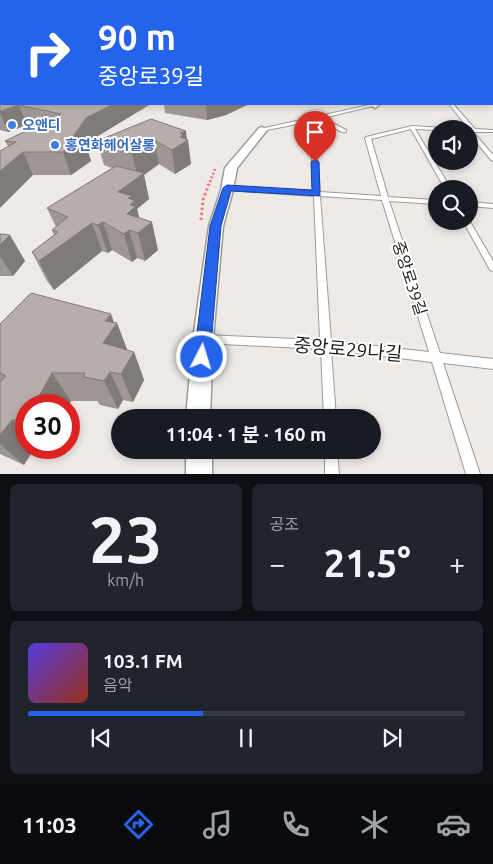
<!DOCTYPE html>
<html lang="ko">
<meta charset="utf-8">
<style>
:root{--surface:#171b24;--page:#20242c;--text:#f1f3f6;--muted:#9ea1a6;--line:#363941;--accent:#2563eb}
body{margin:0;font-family:Ubuntu,"Noto Sans KR",sans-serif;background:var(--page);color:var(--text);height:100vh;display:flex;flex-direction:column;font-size:19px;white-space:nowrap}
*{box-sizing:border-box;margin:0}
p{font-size:16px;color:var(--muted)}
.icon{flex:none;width:28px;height:28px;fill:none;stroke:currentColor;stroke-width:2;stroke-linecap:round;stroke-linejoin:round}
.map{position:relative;height:474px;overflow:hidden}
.sheet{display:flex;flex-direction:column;gap:10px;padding:10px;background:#0d0f14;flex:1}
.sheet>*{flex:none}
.guide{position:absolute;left:0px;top:0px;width:494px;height:105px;box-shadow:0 2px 8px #0003;background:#2563eb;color:#fff;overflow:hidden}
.buttons{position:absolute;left:428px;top:120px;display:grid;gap:10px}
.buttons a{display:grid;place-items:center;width:50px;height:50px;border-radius:50%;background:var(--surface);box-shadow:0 2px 8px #0003;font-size:25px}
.speed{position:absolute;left:15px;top:394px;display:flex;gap:10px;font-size:25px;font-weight:700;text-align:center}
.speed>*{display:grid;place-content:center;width:65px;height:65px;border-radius:50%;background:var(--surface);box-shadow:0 2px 8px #0003;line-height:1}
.speed .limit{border:8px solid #d22;background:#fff;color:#111}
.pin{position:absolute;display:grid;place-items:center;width:42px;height:42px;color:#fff;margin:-51px -21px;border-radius:50% 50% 50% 0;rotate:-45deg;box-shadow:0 0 5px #0007}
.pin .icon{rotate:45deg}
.me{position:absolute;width:55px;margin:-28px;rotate:5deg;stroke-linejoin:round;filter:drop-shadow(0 0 4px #0008)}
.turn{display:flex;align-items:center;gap:18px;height:105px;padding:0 15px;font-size:22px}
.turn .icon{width:65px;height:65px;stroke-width:2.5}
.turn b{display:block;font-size:35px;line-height:42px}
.big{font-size:38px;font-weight:700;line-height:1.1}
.sheet .widget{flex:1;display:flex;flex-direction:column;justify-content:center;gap:8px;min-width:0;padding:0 18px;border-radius:8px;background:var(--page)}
.sheet .dial{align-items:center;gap:0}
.dial b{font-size:65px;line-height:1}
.song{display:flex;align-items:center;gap:15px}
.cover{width:60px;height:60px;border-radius:8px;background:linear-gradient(135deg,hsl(250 70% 55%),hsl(10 70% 35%))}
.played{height:5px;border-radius:2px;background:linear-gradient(90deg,var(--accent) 40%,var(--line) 40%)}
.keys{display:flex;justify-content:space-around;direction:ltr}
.heat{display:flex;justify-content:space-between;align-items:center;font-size:28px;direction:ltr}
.sheet .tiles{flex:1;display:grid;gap:10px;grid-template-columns:1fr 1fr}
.widget:last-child{grid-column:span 2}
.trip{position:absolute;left:111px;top:409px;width:270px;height:50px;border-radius:25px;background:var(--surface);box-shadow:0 2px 8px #0003;font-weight:700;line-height:50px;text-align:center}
.tab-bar{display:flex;height:80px;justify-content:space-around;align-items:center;background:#090b0e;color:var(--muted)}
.tab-bar .icon{width:35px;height:35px}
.tab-bar .selected{color:var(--accent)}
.tab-bar b{font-size:22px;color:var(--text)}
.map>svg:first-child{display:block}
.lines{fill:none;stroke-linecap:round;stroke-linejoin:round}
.lane-casing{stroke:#9b9b9b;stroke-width:2}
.street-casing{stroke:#9b9b9b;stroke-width:3}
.secondary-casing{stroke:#6b5e10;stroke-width:3}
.path-far2{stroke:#eb7989;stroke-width:2.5;stroke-dasharray:2 2;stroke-linecap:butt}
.path-far1{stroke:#eb7989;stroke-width:3;stroke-dasharray:2.5 2.5;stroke-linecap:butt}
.path{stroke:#eb7989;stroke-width:5;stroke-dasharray:4 4;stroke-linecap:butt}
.lane{fill:#fff;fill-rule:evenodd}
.street{fill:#fff;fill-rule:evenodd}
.secondary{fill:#f3e9bf;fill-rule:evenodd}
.wall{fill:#9d9693}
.shaded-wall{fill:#807a78}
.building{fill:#b7aeab;stroke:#807a78}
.route{fill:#2563eb;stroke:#184099}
.shop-dot{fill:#3f7fe0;stroke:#fff;stroke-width:2}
.labels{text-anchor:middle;stroke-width:4;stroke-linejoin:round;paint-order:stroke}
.far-shop-label{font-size:14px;font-weight:bold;fill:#366cbe;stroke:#fff;text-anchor:start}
.street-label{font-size:16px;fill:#1e1e1e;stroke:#fff}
.near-street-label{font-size:19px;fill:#1e1e1e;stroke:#fff}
</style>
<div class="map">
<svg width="493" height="474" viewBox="0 0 493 474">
<rect width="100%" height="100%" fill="#eee9e5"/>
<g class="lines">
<defs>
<path id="lane" d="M492 91H493V93H492Z
M374 104H381L323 118 346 130V132H342L318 119 302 122 315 130 320 192 381 196 365 138 366 137 412 126 446 128 448 129H436V130L415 129 451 189H445L411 129 371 139 388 197 436 200V204L389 201 440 353 493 359V369L443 363 480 474H466L432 362 331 350 336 418H324L321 349 204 343 200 342 199 339 200 336 204 335 320 340 314 196 227 190 224 188 227 186 313 192 311 131 297 124 262 131H260V129ZM320 196 382 200 429 352 331 341Z
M449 104H453L475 129 493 130V132H473L493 155V161L491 160 469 133 468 129H469Z
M469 202 493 204V208L469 206Z
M469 220 493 261V271L490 270 463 221H469Z
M325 450H337L339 474H325Z"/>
<path id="street" d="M0 55H1V59H0Z
M492 56H493V60H492Z
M492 74H493V78H492Z
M370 104H378L379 105 375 108Z
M262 127 267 130 237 168 233 190 223 226 213 339 210 418H186L193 339 209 226 221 190 225 168 259 128Z
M186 450H212V474H186Z"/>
<path id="secondary" d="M0 76H1V82H0Z"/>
</defs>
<use href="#lane" class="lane-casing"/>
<use href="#street" class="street-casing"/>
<use href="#secondary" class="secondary-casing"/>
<path class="path-far2" d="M210 182 215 169"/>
<path class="path-far1" d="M201 220 203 200 210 181"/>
<path class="path" d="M174 454 175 450"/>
<use href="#lane" class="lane"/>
<use href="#street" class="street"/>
<use href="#secondary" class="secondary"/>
</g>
<path class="wall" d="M0 82 1 104H149V105L93 139 87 148 91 161 71 175H33L8 146 5 141 34 127 27 125 8 132 0 130Z
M164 104H249L226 115 207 120 165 113Z
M187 139 191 164 175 174 159 164 144 175 149 199 137 209 139 218 158 250 145 261 137 258 132 262 112 250 108 253 102 251 54 290 47 281 32 252 54 235 52 230 56 227 47 208 112 168 104 165 97 141Z
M0 234 25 261 13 276H0Z
M114 322 117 323 127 350 134 352 144 380 133 402 123 400 118 409 100 405 97 401H71L26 405V448L24 465 0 454V324Z"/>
<path class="shaded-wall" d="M113 104H149V105L93 139 87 148 91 161 71 175 63 152 86 118Z
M206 104H249L226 115 207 120Z
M19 105 27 125 8 132 0 113V111Z
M186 131 187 141 188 140 191 164 175 174 172 150 180 133Z
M154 140 159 164 144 175 149 199 137 209 142 228 152 222 158 250 145 261 138 233 128 217 118 192 138 177 132 154Z
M23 152 33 175 0 208V171Z
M103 222 112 250 108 253 98 225Z
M92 223 102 251 54 290 39 261Z
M129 230 137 258 132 262 124 234Z
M10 235 25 261 13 276 0 256V245Z
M111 314 115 325 117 323 128 352 103 343 105 321Z
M134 352 144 380 133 402 121 374Z
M110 372 123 400 118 409 104 381Z
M52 373 71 401 69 406 34 405Z
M12 420 26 435V448H35L24 465 0 444V435Z"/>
<path class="building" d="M0 82H1V104H113L86 118 72 138 84 139 63 152H23L0 171V151L16 142 5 141 61 114 19 105 0 111Z
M151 119 186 131 180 133 183 135 180 137 188 140 172 150 154 140 132 154 97 141Z
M116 166 144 173 118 192 133 196 128 198 135 201 130 205 136 206 127 214 152 222 138 233 129 230 124 234 103 222 98 225 92 223 39 261 32 252 58 232 52 230 68 217 47 208Z
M0 234 10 235 0 245Z
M31 293 111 314 105 321 117 323 103 343 134 352 121 374 110 372 104 381 84 377 85 373H52L34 405H26V417L24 421 12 420 0 435V382L6 376 0 373V324Z"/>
<linearGradient id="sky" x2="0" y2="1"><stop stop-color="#8fc2e1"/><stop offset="0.42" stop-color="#f7f5f3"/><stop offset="1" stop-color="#f7f5f3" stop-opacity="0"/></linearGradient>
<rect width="493" height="115" fill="url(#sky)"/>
<path class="route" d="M315 159 319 162 320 196 231 191 221 226 210 357 208 362 202 364 196 362 194 357 210 226 223 188 227 185 312 190 311 162Z"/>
<g class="shop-dot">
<circle cx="12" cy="125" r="5"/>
<circle cx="55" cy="145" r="5"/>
</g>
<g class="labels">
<g class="far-shop-label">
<text x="22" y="130">오앤디</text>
<text x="65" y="150">홍연화헤어살롱</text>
</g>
<g class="street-label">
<text transform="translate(410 278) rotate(72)" y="6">중앙로39길</text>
</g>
<g class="near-street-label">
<text transform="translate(348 349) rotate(5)" y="7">중앙로29나길</text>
</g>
</g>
</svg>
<div class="buttons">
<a><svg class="icon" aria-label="sound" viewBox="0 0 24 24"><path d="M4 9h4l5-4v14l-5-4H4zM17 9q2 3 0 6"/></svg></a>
<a><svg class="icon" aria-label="search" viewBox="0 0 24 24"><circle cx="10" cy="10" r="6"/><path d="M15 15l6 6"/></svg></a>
</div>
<div class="speed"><div class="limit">30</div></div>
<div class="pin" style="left:315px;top:162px;background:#d93025"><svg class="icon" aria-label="arrive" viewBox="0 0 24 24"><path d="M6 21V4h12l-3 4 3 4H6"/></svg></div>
<svg class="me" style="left:202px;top:357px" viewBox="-20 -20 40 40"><circle r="17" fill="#2563eb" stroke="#fff" stroke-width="3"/><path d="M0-11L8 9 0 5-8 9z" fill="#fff"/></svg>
<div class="trip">11:04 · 1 분 · 160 m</div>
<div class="guide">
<div class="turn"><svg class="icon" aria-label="right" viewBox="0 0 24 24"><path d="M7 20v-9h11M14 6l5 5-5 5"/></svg><div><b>90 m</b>중앙로39길</div></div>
</div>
</div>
<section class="sheet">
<div class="tiles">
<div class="widget dial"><b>23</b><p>km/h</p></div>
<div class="widget"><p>공조</p>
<div class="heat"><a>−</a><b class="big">21.5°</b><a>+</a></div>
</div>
<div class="widget">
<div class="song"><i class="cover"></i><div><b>103.1 FM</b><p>음악</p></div></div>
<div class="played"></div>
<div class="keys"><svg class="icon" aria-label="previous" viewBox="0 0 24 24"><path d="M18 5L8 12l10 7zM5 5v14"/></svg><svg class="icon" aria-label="pause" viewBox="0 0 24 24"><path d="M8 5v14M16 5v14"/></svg><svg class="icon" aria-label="next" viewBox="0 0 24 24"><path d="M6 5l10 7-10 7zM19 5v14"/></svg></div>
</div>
</div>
</section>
<nav class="tab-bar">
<b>11:03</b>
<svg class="icon selected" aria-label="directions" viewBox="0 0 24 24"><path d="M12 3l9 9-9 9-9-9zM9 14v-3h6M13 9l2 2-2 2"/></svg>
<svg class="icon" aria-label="music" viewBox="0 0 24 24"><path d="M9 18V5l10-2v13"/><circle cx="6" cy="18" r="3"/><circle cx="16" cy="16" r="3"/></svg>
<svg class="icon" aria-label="phone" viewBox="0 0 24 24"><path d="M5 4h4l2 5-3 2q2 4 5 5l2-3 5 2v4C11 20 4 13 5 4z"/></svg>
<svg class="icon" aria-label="climate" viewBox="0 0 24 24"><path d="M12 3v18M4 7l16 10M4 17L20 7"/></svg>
<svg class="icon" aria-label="car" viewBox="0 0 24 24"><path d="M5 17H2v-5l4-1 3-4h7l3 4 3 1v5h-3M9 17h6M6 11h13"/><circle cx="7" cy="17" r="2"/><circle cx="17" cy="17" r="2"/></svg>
</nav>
